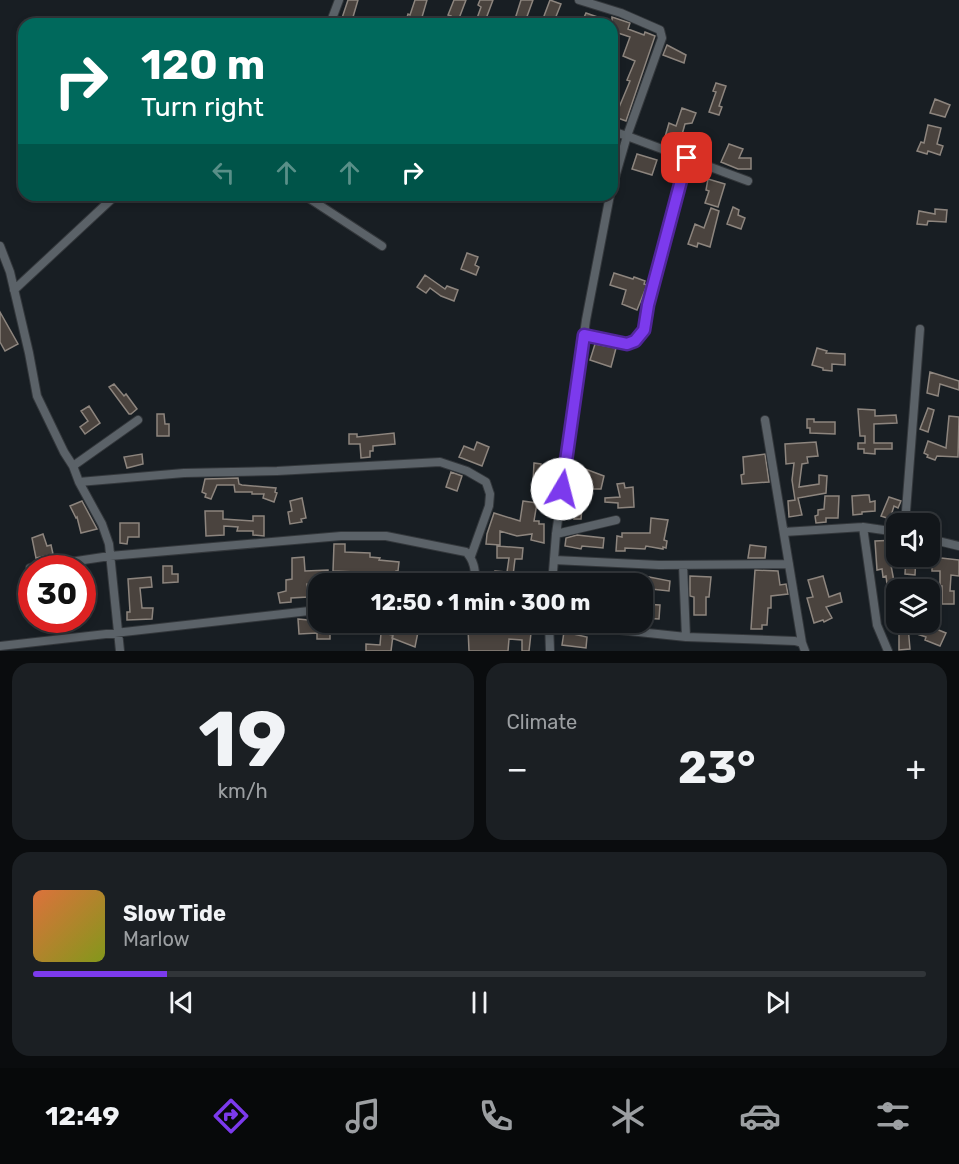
<!DOCTYPE html>
<meta charset="utf-8">
<style>
:root{--surface:#12161a;--page:#1b1f23;--text:#f1f3f6;--muted:#9c9fa2;--line:#313539;--accent:#7c3aed}
body{margin:0;font-family:Rubik,sans-serif;background:var(--page);color:var(--text);height:100vh;display:flex;flex-direction:column;font-size:22px;white-space:nowrap}
*{box-sizing:border-box;margin:0}
p{font-size:20px;color:var(--muted)}
.icon{flex:none;width:33px;height:33px;fill:none;stroke:currentColor;stroke-width:2;stroke-linecap:round;stroke-linejoin:round}
.map{position:relative;height:651px;overflow:hidden}
.sheet{display:flex;flex-direction:column;gap:12px;padding:12px;background:#0a0c0e;flex:1}
.sheet>*{flex:none}
.guide{position:absolute;left:18px;top:18px;width:600px;height:183px;border-radius:18px;box-shadow:0 3px 9px #0003,0 0 0 2px var(--line);background:#00695c;color:#fff;overflow:hidden}
.tools{position:absolute;left:886px;top:513px;display:grid;gap:12px}
.tools a{display:grid;place-items:center;width:54px;height:54px;border-radius:12px;background:var(--surface);box-shadow:0 3px 9px #0003,0 0 0 2px var(--line);font-size:30px}
.speed{position:absolute;left:18px;top:555px;display:flex;gap:12px;font-size:30px;font-weight:700;text-align:center}
.speed>*{display:grid;place-content:center;width:78px;height:78px;border-radius:50%;background:var(--surface);box-shadow:0 3px 9px #0003,0 0 0 2px var(--line);line-height:1}
.speed .limit{border:9px solid #d22;background:#fff;color:#111}
.pin{position:absolute;display:grid;place-items:center;width:51px;height:51px;color:#fff;margin:-26px;border-radius:12px;box-shadow:0 3px 9px #0006}
.me{position:absolute;width:66px;margin:-33px;rotate:8deg;stroke-linejoin:round;filter:drop-shadow(0 0 4px #0008)}
.turn{display:flex;align-items:center;gap:21px;height:126px;padding:0 24px;font-size:27px}
.turn .icon{width:78px;height:78px;stroke-width:2.5}
.turn b{display:block;font-size:42px;line-height:51px}
.lanes{display:flex;align-items:center;height:57px;padding:0 24px;background:#0003;justify-content:center;gap:30px;direction:ltr}
.lanes .off{opacity:.35}
.big{font-size:45px;font-weight:700;line-height:1.1}
.sheet .widget{flex:1;display:flex;flex-direction:column;justify-content:center;gap:9px;min-width:0;padding:0 21px;border-radius:18px;background:var(--page)}
.sheet .dial{align-items:center;gap:0}
.dial b{font-size:78px;line-height:1}
.song{display:flex;align-items:center;gap:18px}
.cover{width:72px;height:72px;border-radius:9px;background:linear-gradient(135deg,hsl(20 70% 55%),hsl(70 70% 35%))}
.played{height:6px;border-radius:3px;background:linear-gradient(90deg,var(--accent) 15%,var(--line) 15%)}
.keys{display:flex;justify-content:space-around;direction:ltr}
.heat{display:flex;justify-content:space-between;align-items:center;font-size:33px;direction:ltr}
.sheet .tiles{flex:1;display:grid;gap:12px;grid-template-columns:1fr 1fr}
.widget:last-child{grid-column:span 2}
.trip{position:absolute;left:308px;top:573px;width:345px;height:60px;border-radius:18px;background:var(--surface);box-shadow:0 3px 9px #0003,0 0 0 2px var(--line);font-weight:700;line-height:60px;text-align:center}
.tabs{display:flex;height:96px;justify-content:space-around;align-items:center;background:#07090a;color:var(--muted)}
.tabs .icon{width:42px;height:42px}
.tabs .selected{color:var(--accent)}
.tabs b{font-size:27px;color:var(--text)}
.map>svg:first-child{display:block}
.building{fill:#4a433e;stroke:#8d857e;stroke-width:1.5}
.lines{fill:none;stroke-linecap:round;stroke-linejoin:round}
.minor-casing{stroke:#33373b;stroke-width:10}
.minor{stroke:#5b6268;stroke-width:8}
.route-casing{stroke:#51269a;stroke-width:15}
.route{stroke:#7c3aed;stroke-width:10}
</style>
<div class="map">
<svg width="959" height="651" viewBox="0 0 959 651">
<rect width="100%" height="100%" fill="#181e23"/>
<path class="building" d="M348 0H358L353 17 356 18 353 24H340Z
M415 0H427L422 17 439 24H405L408 14 410 15Z
M454 0H466L458 21 450 18 451 16 448 15Z
M480 0H493L484 24H475L481 7 478 5Z
M521 0H533L525 22 515 19Z
M550 0 561 4 553 24H541Z
M586 13 612 22V17L630 23 628 29 644 35 645 32 655 36 626 121 615 117 630 81 627 80 635 61 623 56 630 37 618 33 612 46V24H588L582 22Z
M667 45 686 55 684 63 663 55Z
M716 83 726 86 719 106 722 107 719 115 709 112 716 92 713 91Z
M935 99 950 105 945 117 930 113Z
M682 108 696 113 692 123 685 124 681 138 674 136 673 140 665 137 669 123 676 126Z
M928 125 941 128 937 144 943 146 940 155 928 151 927 154 917 151 921 142 924 143Z
M729 144 743 149 739 158H751V169H738L721 162Z
M637 154 657 160 652 175 632 169Z
M708 179 725 184 718 207 705 203 709 191 706 190Z
M733 207 739 210 738 215 745 218 741 229 727 224Z
M711 208 719 211 710 247 698 243 697 247 688 244 695 224 704 228Z
M935 209 947 210 946 222 928 221 927 225 917 224 919 211 935 214Z
M467 253 478 257 475 265 479 267 476 275 461 269Z
M614 273 633 279 634 277 645 281 644 284 647 285 637 310 622 304 626 290 610 285Z
M425 275 445 289 447 286 458 290 454 301 441 296 430 288 426 293 417 287Z
M0 312 18 344 5 351 0 342Z
M595 344 616 348 611 367 590 360Z
M817 348 827 351 826 353 845 354V365L832 364V371L823 370V368L812 365Z
M930 372 959 381V390L940 384 938 396 927 393Z
M114 384 124 396 126 394 137 409 131 414H129L109 387Z
M89 406 100 423 85 434 80 427 88 421 81 411Z
M928 408 934 410 928 432 920 429Z
M858 409 875 410V416L896 415 897 423 874 424V443H892V449H875V454L864 453V449H858V443H865V436H860Z
M157 414H164L165 424H169V436H157Z
M949 416 959 417 958 457 937 456 935 460 927 457 928 455 924 453 928 441 946 448Z
M807 419H814V422H835V434L810 433V428H807Z
M394 433 395 444 373 446V451H370V457L361 458 360 444H349V434H357V437Z
M477 442 489 447 482 466 459 457 464 446 474 450Z
M816 442 818 456 807 457 808 463 802 464 799 487 819 484V475L827 476 826 493 798 498 802 515 789 517 788 501 795 500 792 480 794 463 786 464 785 444Z
M142 454 143 464 127 468 124 457Z
M765 454 769 482 742 484 741 475 744 474 743 457Z
M534 463 541 464V470H548L547 483 533 482Z
M580 467 604 476 601 489H588L586 499 583 498 581 519H574L576 479Z
M451 472 462 476 457 491 446 487Z
M238 478 239 484 242 485 276 488 275 492 277 493 274 502 263 498 264 494H252V492H235L234 485H217L211 499 205 497 206 494 202 492 205 479Z
M624 483 625 488 633 487 634 507 618 508V503L605 502V498L620 497 617 484Z
M865 495H869L870 502 875 501V511L862 512V514L853 515 852 496Z
M825 496H839L838 518H826V522L816 523 815 516 818 515V510L824 509Z
M889 497 901 501 898 508 894 506 890 519 881 516Z
M302 498 306 518 301 519 302 522 290 524 288 512 292 511 290 501Z
M82 501 97 529 81 533 77 517 76 518 70 506Z
M523 501 537 503 534 521H539V524H544V543L531 540 532 534 517 536 500 531V545L486 544 487 534 494 513 520 521Z
M205 511H223V519L253 521V516H264V536L253 535V531H237L238 527 224 526V535L206 536Z
M651 518 668 520 664 540 667 541 666 548 663 547V549L646 546 645 549 625 548V551H616L617 536 622 537V533H650Z
M120 523H139V537H128L127 544 120 543Z
M43 534 47 546 51 545 53 554 36 558 32 538Z
M577 535 604 538 603 548 582 546 581 549 565 546 566 538Z
M897 540V556L889 555 897 597V608L890 609 886 576 883 577 882 569 877 570 875 541Z
M334 544H345V552L370 553V557L380 558 379 560 399 562 398 571H396L395 575 382 574V584H356V572L333 571Z
M750 545 766 547 765 558H748Z
M497 546 523 548 522 559H515L512 584H486L487 574 495 575V571L507 572 509 558H497Z
M906 556H916L915 575 905 574Z
M304 557 305 571 328 570V584H307L308 597 291 598V602L280 603 278 593 286 591V580L292 579V558Z
M932 557 959 560V576L951 575 950 591H954V604H942V586H940V571H932Z
M163 566H172V574H178V582L163 583Z
M755 570 778 571 780 585 786 584 788 594 771 596V608H768L767 625H762V629H751Z
M591 572H604L605 584H568L569 574 591 577Z
M639 575 670 581 669 591 642 588V584H637Z
M690 576 711 577 709 597H706V615H694V597L690 596Z
M823 576 829 597 840 593 842 602 826 607 832 618 824 622 823 620 814 623 807 598 813 597 808 580Z
M151 577 152 587 140 588 142 608H153L152 619 127 620V612H130L128 579Z
M642 604 660 605 659 619 642 618Z
M298 619 330 622V639H317V633L299 634Z
M413 622H420L415 647 392 638 394 629 411 632Z
M900 623 908 626 910 649 899 650V630H898Z
M921 623 946 633 940 646 925 640 926 637 917 634Z
M487 626 528 629 527 632 531 633 529 651H522V640L509 639 508 651H469L468 628 487 629Z
M564 632 587 637 586 648 562 645Z
M381 633 393 635 391 651H366V644L380 645Z"/>
<g class="lines">
<defs>
<path id="minor" d="M579 0 621 13 660 30 662 38 627 136 612 131
M330 24 339 0
M612 188 627 136 748 181
M304 195 382 246
M0 246 10 272 29 353 37 396 64 452 73 466 79 482 102 524 109 544 120 651
M14 290 116 195
M584 335 627 344 635 341 644 330 648 305 687 158
M765 420 802 643
M73 466 138 420
M79 482 184 473 277 471 440 462 467 471 486 482 490 494 489 506 471 556
M905 524 920 329
M863 527 877 625 888 651
M784 532 863 527 897 532
M556 534 616 520
M930 539 959 546
M554 560 659 565 789 564
M683 565 686 637
M30 568 110 556 341 536H386L466 552C475 561 475 572 476 584
M552 584 556 534 586 320 610 195
M544 622 686 637 795 641 802 643 805 651
M549 622 550 651
M0 646 318 610"/>
</defs>
<use href="#minor" class="minor-casing"/>
<use href="#minor" class="minor"/>
</g>
<g class="lines">
<defs>
<path id="route" d="M562 489 584 335 627 344 635 341 644 330 648 305 687 158"/>
</defs>
<use href="#route" class="route-casing"/>
<use href="#route" class="route"/>
</g>
</svg>
<div class="tools">
<a><svg class="icon" aria-label="sound" viewBox="0 0 24 24"><path d="M4 9h4l5-4v14l-5-4H4zM17 9q2 3 0 6"/></svg></a>
<a><svg class="icon" aria-label="layers" viewBox="0 0 24 24"><path d="M12 4l9 5-9 5-9-5zM3 14l9 5 9-5"/></svg></a>
</div>
<div class="speed"><div class="limit">30</div></div>
<div class="pin" style="left:687px;top:158px;background:#d93025"><svg class="icon" aria-label="arrive" viewBox="0 0 24 24"><path d="M6 21V4h12l-3 4 3 4H6"/></svg></div>
<svg class="me" style="left:562px;top:489px" viewBox="-20 -20 40 40"><circle r="19" fill="#fff"/><path d="M0-13L10 11 0 6-10 11z" fill="#7c3aed"/></svg>
<div class="trip">12:50 · 1 min · 300 m</div>
<div class="guide">
<div class="turn"><svg class="icon" aria-label="right" viewBox="0 0 24 24"><path d="M7 20v-9h11M14 6l5 5-5 5"/></svg><div><b>120 m</b>Turn right</div></div>
<div class="lanes"><svg class="icon off" aria-label="left" viewBox="0 0 24 24"><path d="M17 20v-9H6M10 6l-5 5 5 5"/></svg><svg class="icon off" aria-label="ahead" viewBox="0 0 24 24"><path d="M12 20V5M6 11l6-6 6 6"/></svg><svg class="icon off" aria-label="ahead" viewBox="0 0 24 24"><path d="M12 20V5M6 11l6-6 6 6"/></svg><svg class="icon" aria-label="right" viewBox="0 0 24 24"><path d="M7 20v-9h11M14 6l5 5-5 5"/></svg></div>
</div>
</div>
<section class="sheet">
<div class="tiles">
<div class="widget dial"><b>19</b><p>km/h</p></div>
<div class="widget"><p>Climate</p>
<div class="heat"><a>−</a><b class="big">23°</b><a>+</a></div>
</div>
<div class="widget">
<div class="song"><i class="cover"></i><div><b>Slow Tide</b><p>Marlow</p></div></div>
<div class="played"></div>
<div class="keys"><svg class="icon" aria-label="previous" viewBox="0 0 24 24"><path d="M18 5L8 12l10 7zM5 5v14"/></svg><svg class="icon" aria-label="pause" viewBox="0 0 24 24"><path d="M8 5v14M16 5v14"/></svg><svg class="icon" aria-label="next" viewBox="0 0 24 24"><path d="M6 5l10 7-10 7zM19 5v14"/></svg></div>
</div>
</div>
</section>
<nav class="tabs">
<b>12:49</b>
<svg class="icon selected" aria-label="directions" viewBox="0 0 24 24"><path d="M12 3l9 9-9 9-9-9zM9 14v-3h6M13 9l2 2-2 2"/></svg>
<svg class="icon" aria-label="music" viewBox="0 0 24 24"><path d="M9 18V5l10-2v13"/><circle cx="6" cy="18" r="3"/><circle cx="16" cy="16" r="3"/></svg>
<svg class="icon" aria-label="phone" viewBox="0 0 24 24"><path d="M5 4h4l2 5-3 2q2 4 5 5l2-3 5 2v4C11 20 4 13 5 4z"/></svg>
<svg class="icon" aria-label="climate" viewBox="0 0 24 24"><path d="M12 3v18M4 7l16 10M4 17L20 7"/></svg>
<svg class="icon" aria-label="car" viewBox="0 0 24 24"><path d="M5 17H2v-5l4-1 3-4h7l3 4 3 1v5h-3M9 17h6M6 11h13"/><circle cx="7" cy="17" r="2"/><circle cx="17" cy="17" r="2"/></svg>
<svg class="icon" aria-label="filters" viewBox="0 0 24 24"><path d="M4 7h16M4 17h16"/><circle cx="9" cy="7" r="2"/><circle cx="15" cy="17" r="2"/></svg>
</nav>
